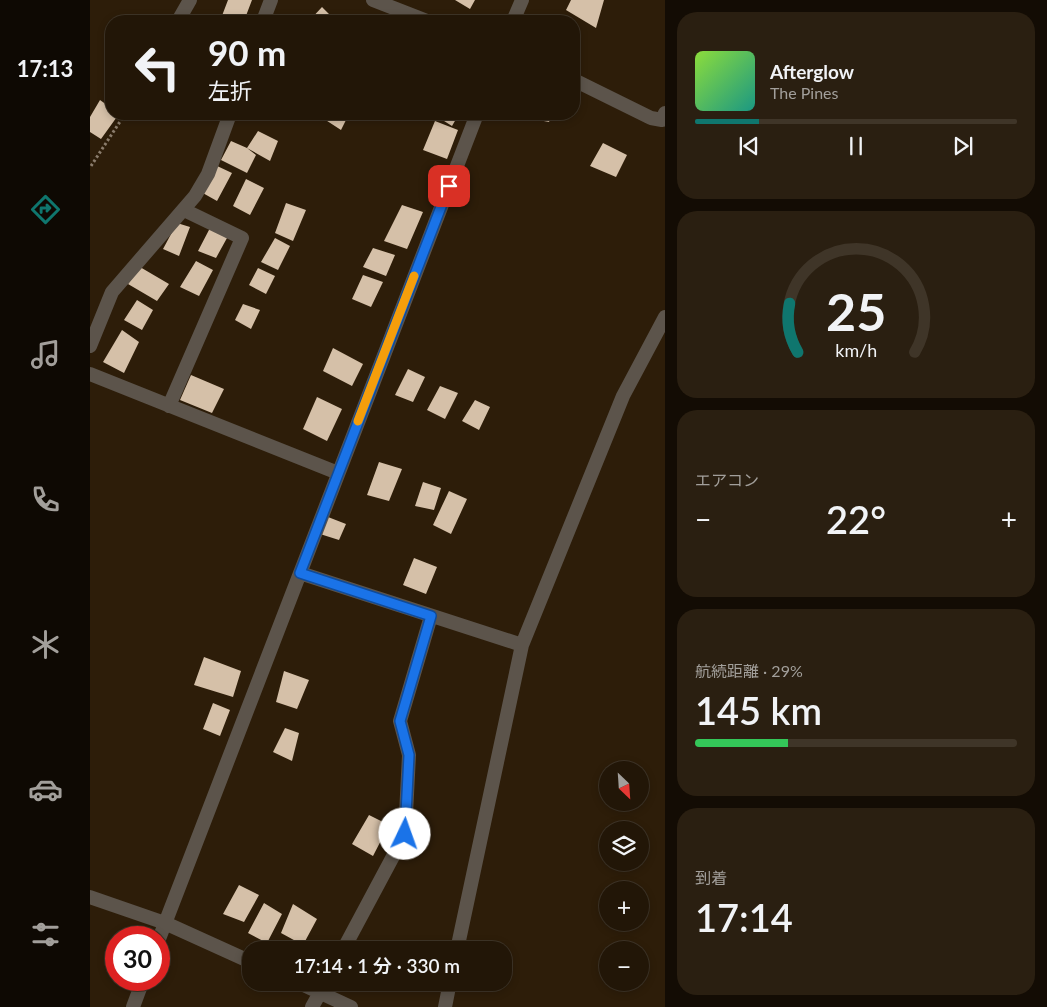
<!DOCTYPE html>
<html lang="ja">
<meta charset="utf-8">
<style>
:root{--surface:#221607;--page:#2a1f11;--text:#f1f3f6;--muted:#a29f9b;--line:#3f3528;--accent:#0f766e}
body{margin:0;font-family:Lato,"Noto Sans JP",sans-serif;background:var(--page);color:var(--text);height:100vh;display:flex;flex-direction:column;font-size:19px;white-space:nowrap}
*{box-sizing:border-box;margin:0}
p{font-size:16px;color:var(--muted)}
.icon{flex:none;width:28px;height:28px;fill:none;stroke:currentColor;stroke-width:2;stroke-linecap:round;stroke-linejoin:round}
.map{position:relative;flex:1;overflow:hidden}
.side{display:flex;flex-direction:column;gap:12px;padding:12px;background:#130c04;width:382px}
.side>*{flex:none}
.banner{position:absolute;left:15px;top:15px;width:475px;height:105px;border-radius:20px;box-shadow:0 2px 8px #0003,0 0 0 1px var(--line);background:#221607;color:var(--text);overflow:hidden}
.needle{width:32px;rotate:155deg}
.buttons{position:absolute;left:509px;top:761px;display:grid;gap:10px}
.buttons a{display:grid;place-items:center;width:50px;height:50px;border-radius:50%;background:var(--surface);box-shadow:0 2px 8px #0003,0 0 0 1px var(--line);font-size:25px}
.speed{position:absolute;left:15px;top:926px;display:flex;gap:10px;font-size:25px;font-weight:700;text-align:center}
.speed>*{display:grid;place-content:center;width:65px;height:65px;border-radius:50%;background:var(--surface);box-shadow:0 2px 8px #0003,0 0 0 1px var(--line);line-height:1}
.speed .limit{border:8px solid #d22;background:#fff;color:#111}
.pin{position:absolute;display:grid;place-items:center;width:42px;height:42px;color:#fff;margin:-21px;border-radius:10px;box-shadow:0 2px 8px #0006}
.me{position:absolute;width:55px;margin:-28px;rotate:3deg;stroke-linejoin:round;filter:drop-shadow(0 0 4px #0008)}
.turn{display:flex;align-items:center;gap:18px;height:105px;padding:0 20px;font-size:22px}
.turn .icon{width:65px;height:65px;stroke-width:2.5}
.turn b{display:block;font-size:35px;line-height:42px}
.big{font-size:38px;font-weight:600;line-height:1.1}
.side .card{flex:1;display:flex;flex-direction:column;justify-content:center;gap:8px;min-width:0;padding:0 18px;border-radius:20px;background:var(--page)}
.side .dial{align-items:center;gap:0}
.dial svg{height:130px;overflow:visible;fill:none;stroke:var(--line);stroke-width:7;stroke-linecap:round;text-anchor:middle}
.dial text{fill:var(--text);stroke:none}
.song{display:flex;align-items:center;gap:15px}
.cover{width:60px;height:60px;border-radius:8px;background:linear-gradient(135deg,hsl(90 70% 55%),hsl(170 70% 35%))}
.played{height:5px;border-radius:2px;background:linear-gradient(90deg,var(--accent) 20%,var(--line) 20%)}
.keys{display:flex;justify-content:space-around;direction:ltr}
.heat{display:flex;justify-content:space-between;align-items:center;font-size:28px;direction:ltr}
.charge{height:8px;border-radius:4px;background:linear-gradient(90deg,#34c759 29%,var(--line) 0)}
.trip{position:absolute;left:152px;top:941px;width:270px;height:50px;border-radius:20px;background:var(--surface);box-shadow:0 2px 8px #0003,0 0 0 1px var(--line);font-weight:600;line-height:50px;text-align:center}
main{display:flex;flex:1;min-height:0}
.menu{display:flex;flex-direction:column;width:90px;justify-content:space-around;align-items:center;background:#0e0903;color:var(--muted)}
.menu .icon{width:35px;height:35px}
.menu .on{color:var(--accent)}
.menu b{font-size:22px;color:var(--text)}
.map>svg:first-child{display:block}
.building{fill:#d5c0a8}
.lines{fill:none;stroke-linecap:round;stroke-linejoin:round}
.path{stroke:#8a7c6c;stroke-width:3;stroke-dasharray:2.5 2.5;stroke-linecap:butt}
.minor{stroke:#5c544b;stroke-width:14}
.tertiary{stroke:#5c544b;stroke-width:14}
.route-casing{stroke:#114b97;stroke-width:12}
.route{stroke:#1a73e8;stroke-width:9}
.slow{stroke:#f59e0b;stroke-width:9}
</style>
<main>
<nav class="menu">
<b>17:13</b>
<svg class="icon on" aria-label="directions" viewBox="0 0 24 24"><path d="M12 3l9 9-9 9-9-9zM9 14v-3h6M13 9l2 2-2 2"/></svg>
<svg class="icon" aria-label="music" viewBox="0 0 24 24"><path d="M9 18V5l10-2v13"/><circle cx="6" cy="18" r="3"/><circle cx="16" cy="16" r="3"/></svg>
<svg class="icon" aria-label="phone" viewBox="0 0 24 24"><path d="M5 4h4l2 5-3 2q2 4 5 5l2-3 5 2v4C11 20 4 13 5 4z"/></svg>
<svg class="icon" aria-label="climate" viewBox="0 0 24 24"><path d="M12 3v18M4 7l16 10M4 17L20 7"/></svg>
<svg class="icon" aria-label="car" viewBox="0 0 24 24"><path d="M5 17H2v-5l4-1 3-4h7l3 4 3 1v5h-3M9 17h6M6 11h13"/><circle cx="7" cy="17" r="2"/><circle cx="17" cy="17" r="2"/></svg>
<svg class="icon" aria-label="filters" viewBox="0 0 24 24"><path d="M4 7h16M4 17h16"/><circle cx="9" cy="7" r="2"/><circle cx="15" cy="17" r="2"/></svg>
</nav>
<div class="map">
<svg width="575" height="1007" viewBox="0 0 575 1007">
<rect width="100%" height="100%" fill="#2d1d09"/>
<path class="building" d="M138 0H162L154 21H130Z
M365 0H385L380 9Z
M481 0H514L506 28 476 10Z
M232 7 246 21H219Z
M10 100 21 108V114H29L11 139 0 132V117Z
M233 114H259L251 130 231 117Z
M343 114H369L362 126Z
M441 114H462L459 122 438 118Z
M345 121 368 130 357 159 333 150Z
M168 131 188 141 180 161 157 148 166 155 157 173 131 160 141 141 157 148Z
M513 143 537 155 526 177 500 166Z
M125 165 142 173 127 201 111 192Z
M156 179 174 188 160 215 143 206Z
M196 203 216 210 203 241 185 233Z
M312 205 333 212 317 249 294 241Z
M87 223 100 227 89 256 73 249Z
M120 228 137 238 126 258 108 251Z
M185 238 200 246 188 270 171 262Z
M283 248 305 255 296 276 273 267Z
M106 261 123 270 109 296 90 287Z
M50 267 79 284 67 301 38 284Z
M168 268 185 276 176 294 159 285Z
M273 275 293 282 281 307 262 299Z
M47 300 63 310 52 330 34 320Z
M153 304 170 310 161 329 145 320Z
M32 330 49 342 34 373 13 362Z
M243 348 273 364 262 386 233 371Z
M318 369 335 377 323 402 305 395Z
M101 375 134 389 122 413 90 400Z
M350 386 368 393 355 419 337 410Z
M227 397 252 409 237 441 213 429Z
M385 400 400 407 389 430 372 421Z
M289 462 312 469 299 501 277 495Z
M333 482 351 488 344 510 325 506Z
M359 491 377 499 361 534 343 525Z
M238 517 256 524 249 540 230 534Z
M324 558 347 567 336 594 313 585Z
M114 657 151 671 143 697 104 685Z
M194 671 219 680 207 709 186 702Z
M123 703 140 710 130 736 113 729Z
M195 728 209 733 202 761 183 752Z
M279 815 299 825 283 856 262 844Z
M149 885 169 895 154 922 133 914Z
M174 903 192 914 177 943 158 933Z
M203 904 227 919 213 945 191 933Z"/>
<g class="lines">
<path class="path" d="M1 166 35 114"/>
<path class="minor" d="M88 21 100 0
M173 21 181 0
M423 21 432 0
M484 80 561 118 572 120 575 113
M0 346 22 292 105 196 118 174 140 114
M0 374 248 473
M79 406 152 238 94 210
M210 573 432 645
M0 897 75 923 161 962
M69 939 387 114
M253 950 315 834 319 755 310 721 341 616
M367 950 432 645 533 396 575 317
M207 982 261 1007
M43 1007 53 980
M222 1007 236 982
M355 1007 360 982"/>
<path class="tertiary" d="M283 0 337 21"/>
</g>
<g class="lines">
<defs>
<path id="route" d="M315 834 319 755 310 721 341 616 210 573 359 186"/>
</defs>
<use href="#route" class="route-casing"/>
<use href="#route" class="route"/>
<path class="slow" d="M268 421 324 276"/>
</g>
</svg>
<div class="buttons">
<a><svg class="needle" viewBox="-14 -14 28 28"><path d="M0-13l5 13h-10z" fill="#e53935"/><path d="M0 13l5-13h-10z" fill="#a29f9b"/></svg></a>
<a><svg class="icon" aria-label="layers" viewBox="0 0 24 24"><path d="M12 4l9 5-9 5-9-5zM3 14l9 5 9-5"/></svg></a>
<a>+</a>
<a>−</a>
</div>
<div class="speed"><div class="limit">30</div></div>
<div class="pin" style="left:359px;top:186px;background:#d93025"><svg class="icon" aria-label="arrive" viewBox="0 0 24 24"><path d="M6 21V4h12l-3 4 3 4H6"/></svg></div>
<svg class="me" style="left:315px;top:834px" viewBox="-20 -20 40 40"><circle r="19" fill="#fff"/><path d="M0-13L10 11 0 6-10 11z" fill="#1a73e8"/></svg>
<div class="trip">17:14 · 1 分 · 330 m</div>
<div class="banner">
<div class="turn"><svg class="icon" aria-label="left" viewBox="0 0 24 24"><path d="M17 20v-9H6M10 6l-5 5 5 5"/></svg><div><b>90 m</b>左折</div></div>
</div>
</div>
<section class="side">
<div class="card">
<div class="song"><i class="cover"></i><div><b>Afterglow</b><p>The Pines</p></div></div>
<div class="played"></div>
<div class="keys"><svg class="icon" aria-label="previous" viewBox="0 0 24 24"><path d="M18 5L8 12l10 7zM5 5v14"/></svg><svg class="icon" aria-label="pause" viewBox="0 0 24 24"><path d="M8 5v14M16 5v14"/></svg><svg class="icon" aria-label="next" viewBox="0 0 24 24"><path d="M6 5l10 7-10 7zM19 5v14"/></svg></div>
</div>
<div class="card dial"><svg viewBox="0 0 100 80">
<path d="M14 69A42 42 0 1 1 86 69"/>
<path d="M14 69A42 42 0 0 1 9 39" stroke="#0f766e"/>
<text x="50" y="56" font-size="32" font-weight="700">25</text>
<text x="50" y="72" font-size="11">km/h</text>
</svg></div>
<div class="card"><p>エアコン</p>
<div class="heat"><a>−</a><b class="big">22°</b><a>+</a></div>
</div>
<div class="card"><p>航続距離 · 29%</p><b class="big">145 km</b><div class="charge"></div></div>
<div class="card"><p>到着</p><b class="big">17:14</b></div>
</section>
</main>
